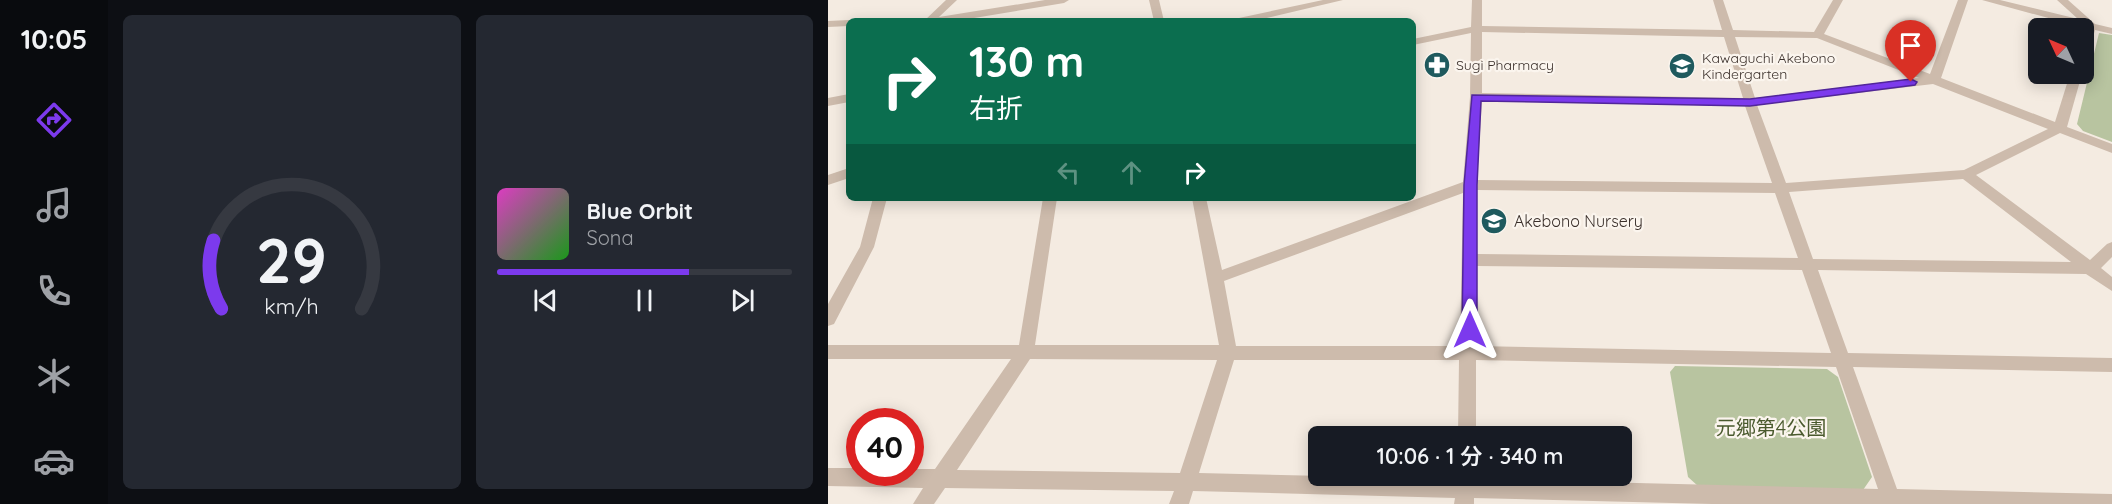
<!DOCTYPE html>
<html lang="ja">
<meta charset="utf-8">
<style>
:root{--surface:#171b24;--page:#242831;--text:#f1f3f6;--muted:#9ea1a6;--line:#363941;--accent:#7c3aed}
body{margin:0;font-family:Quicksand,"Noto Sans JP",sans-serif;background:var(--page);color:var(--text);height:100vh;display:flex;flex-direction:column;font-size:22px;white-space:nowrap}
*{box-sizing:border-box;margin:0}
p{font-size:20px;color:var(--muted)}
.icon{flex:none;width:33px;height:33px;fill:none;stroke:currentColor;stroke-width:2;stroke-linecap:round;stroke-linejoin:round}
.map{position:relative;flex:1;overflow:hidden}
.drawer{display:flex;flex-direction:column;gap:15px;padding:15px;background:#0d0f14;width:720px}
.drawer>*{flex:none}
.top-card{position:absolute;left:18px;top:18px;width:570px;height:183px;border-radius:9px;box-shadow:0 3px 15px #0003;background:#0b6e4f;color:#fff;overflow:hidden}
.needle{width:39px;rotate:314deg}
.fabs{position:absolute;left:1200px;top:18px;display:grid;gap:12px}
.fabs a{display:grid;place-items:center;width:66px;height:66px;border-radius:9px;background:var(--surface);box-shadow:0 3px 15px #0003;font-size:30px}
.speed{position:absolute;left:18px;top:408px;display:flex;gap:12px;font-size:30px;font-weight:700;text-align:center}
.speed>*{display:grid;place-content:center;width:78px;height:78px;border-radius:50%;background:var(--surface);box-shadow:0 3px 15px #0003;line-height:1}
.speed .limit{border:9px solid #d22;background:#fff;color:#111}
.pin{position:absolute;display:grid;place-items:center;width:51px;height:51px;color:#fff;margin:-62px -26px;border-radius:50% 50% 50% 0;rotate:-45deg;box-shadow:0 0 6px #0007}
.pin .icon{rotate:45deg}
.me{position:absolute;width:66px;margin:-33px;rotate:0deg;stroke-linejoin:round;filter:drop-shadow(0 0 4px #0008)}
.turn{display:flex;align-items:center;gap:21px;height:126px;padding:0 24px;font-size:27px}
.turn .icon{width:78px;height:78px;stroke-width:2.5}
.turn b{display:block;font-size:42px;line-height:51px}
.lanes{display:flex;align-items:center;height:57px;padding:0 24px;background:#0003;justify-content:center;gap:30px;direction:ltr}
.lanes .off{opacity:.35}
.drawer .card{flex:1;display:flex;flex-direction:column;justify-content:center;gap:9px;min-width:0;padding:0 21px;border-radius:9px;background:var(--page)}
.drawer .dial{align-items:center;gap:0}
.dial svg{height:156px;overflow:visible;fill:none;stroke:var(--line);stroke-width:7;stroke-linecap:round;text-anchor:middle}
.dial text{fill:var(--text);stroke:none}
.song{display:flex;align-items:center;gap:18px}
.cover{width:72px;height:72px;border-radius:9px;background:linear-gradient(135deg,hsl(310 70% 55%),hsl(120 70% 35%))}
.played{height:6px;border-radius:3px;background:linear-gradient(90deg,var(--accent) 65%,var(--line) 65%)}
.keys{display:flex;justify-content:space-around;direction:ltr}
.drawer .tiles{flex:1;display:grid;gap:15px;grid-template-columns:repeat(2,1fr)}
.trip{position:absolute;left:480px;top:426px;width:324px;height:60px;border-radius:9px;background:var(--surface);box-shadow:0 3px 15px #0003;font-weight:600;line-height:60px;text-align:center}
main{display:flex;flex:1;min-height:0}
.menu{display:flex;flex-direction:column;width:108px;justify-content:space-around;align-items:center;background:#090b0e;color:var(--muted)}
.menu .icon{width:42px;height:42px}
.menu .selected{color:var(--accent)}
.menu b{font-size:27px;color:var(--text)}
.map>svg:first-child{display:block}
.green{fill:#b8c4a0}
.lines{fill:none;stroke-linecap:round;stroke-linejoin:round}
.minor{fill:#cdbbac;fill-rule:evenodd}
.route{fill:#7c3aed;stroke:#51269a;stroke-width:1.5}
.labels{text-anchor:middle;stroke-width:4.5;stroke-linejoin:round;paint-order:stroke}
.far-poi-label{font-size:14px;fill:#3b302b;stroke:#fbf5ee;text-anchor:start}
.poi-label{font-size:16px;fill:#3b302b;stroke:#fbf5ee;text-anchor:start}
.near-park-label{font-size:20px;fill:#4a5a2e;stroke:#fbf5ee}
</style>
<main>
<nav class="menu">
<b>10:05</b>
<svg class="icon selected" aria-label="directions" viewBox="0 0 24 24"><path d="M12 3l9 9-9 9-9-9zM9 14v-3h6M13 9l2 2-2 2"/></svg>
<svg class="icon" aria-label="music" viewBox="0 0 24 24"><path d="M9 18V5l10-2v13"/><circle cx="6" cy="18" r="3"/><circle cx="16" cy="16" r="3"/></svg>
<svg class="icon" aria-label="phone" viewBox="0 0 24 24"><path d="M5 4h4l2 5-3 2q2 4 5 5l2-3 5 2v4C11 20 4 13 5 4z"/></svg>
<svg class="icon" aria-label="climate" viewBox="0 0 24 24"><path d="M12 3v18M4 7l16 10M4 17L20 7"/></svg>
<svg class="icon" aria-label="car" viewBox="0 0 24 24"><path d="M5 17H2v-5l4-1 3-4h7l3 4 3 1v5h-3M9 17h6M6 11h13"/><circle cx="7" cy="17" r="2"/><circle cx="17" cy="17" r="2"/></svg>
</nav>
<section class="drawer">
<div class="tiles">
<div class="card dial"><svg viewBox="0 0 100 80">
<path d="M14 69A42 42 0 1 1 86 69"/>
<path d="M14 69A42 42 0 0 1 10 34" stroke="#7c3aed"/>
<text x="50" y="56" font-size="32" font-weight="700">29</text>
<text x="50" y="72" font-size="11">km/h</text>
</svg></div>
<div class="card">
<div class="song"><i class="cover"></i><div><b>Blue Orbit</b><p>Sona</p></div></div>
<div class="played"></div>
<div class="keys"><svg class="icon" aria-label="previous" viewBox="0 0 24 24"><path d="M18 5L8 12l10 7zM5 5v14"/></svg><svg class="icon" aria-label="pause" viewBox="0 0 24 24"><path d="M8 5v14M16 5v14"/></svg><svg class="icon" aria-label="next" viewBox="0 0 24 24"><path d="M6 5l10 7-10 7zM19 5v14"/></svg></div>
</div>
</div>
</section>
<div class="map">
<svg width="1284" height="504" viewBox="0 0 1284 504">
<rect width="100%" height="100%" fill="#f4ebe1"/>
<path class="green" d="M1271 33 1284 35V142L1255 131 1249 124Z
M847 366 999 369 1010 377 1044 477 1035 490 870 486 860 477 842 372Z"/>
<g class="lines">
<path class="minor" d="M118 0H129L111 17 217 0H241L236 3 128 21H96Z
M321 0H331L336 21H326Z
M495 0H515L426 21H406L411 18Z
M644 0H654V26L894 30 885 0H895L905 30 986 32 1005 0H1015L996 34 1102 74 1130 0H1140L1113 78 1227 122 1242 74H1254L1239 127 1284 144V153L1232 133 1148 175 1262 260 1279 244 1284 242V257L1273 268 1284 277V291L1258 274 990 270 1020 353 1284 358V372L1025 367 1069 489 1284 494V504H884L646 498V504H626L627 498 365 491 361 504H341L346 491 117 488 106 504H85L95 488 0 486V468H32V472H82V469H107L183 359H0V345H191L215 198H229L207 345H391L364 198H378L394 270 635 182 642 97 643 33 585 45V39L643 27ZM654 32 896 37 915 98 654 93ZM907 37 989 38 1091 78 927 98ZM1105 84 1220 129 1136 170 958 183 929 105ZM654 101 917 106 944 183 649 180ZM1135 179 1243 262 985 259 961 192ZM649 190 947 193 970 258 649 254ZM635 193 632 346H408L396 281ZM649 266 974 270 1003 353 648 346ZM202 359 389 360 352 473 129 470ZM406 360H631L630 436H648V360L1008 367 1050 489 647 479V476H629L628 479 371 473Z
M1154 0H1172L1250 19 1229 0H1240L1267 24 1284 28V34L1267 30 1262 49 1256 52 1257 28Z
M21 20 25 21H21V26L0 27V21Z
M21 94V102L0 106V98Z
M21 168V178L0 185V175Z
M45 198H59L46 247 6 324 0 326V304L32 247Z"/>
</g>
<path class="route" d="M1083 79 1089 82 1087 85 922 106 653 101 649 185V330L647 334H637L634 330 636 185 644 95 922 99Z"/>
<defs>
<symbol id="pharmacy-disc" viewBox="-11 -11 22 22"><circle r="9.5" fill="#1f5a5e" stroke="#fbf5ee"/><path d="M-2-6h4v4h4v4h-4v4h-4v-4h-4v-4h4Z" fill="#fff"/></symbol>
<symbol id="school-disc" viewBox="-11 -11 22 22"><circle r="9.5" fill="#1f5a5e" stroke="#fbf5ee"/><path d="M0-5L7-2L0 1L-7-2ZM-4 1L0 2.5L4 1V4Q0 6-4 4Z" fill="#fff"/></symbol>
</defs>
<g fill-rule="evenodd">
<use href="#pharmacy-disc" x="594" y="50" width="30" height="30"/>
<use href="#school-disc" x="839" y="51" width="30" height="30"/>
<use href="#school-disc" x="651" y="206" width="30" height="30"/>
</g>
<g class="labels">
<g class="far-poi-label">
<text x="874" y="63">Kawaguchi Akebono<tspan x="874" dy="16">Kindergarten</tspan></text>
<text x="628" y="70">Sugi Pharmacy</text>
</g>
<g class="poi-label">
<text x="686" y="227">Akebono Nursery</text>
</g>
<g class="near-park-label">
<text x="943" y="435">元郷第4公園</text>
</g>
</g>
</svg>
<div class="fabs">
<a><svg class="needle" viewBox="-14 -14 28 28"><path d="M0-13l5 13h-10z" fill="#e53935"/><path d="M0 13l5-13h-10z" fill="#9ea1a6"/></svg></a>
</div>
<div class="speed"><div class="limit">40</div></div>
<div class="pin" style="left:1083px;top:82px;background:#d93025"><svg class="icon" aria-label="arrive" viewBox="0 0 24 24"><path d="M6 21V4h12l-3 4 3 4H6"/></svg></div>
<svg class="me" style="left:642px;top:330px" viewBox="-20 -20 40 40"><path d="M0-17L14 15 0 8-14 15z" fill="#7c3aed" stroke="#fff" stroke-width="4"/></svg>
<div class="trip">10:06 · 1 分 · 340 m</div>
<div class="top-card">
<div class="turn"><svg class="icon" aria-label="right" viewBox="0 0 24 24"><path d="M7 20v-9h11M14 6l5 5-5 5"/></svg><div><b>130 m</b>右折</div></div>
<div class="lanes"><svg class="icon off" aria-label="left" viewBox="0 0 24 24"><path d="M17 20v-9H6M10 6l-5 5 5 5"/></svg><svg class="icon off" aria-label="ahead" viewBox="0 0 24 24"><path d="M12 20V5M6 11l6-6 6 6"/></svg><svg class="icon" aria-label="right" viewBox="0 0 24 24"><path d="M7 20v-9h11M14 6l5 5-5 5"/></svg></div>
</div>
</div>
</main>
